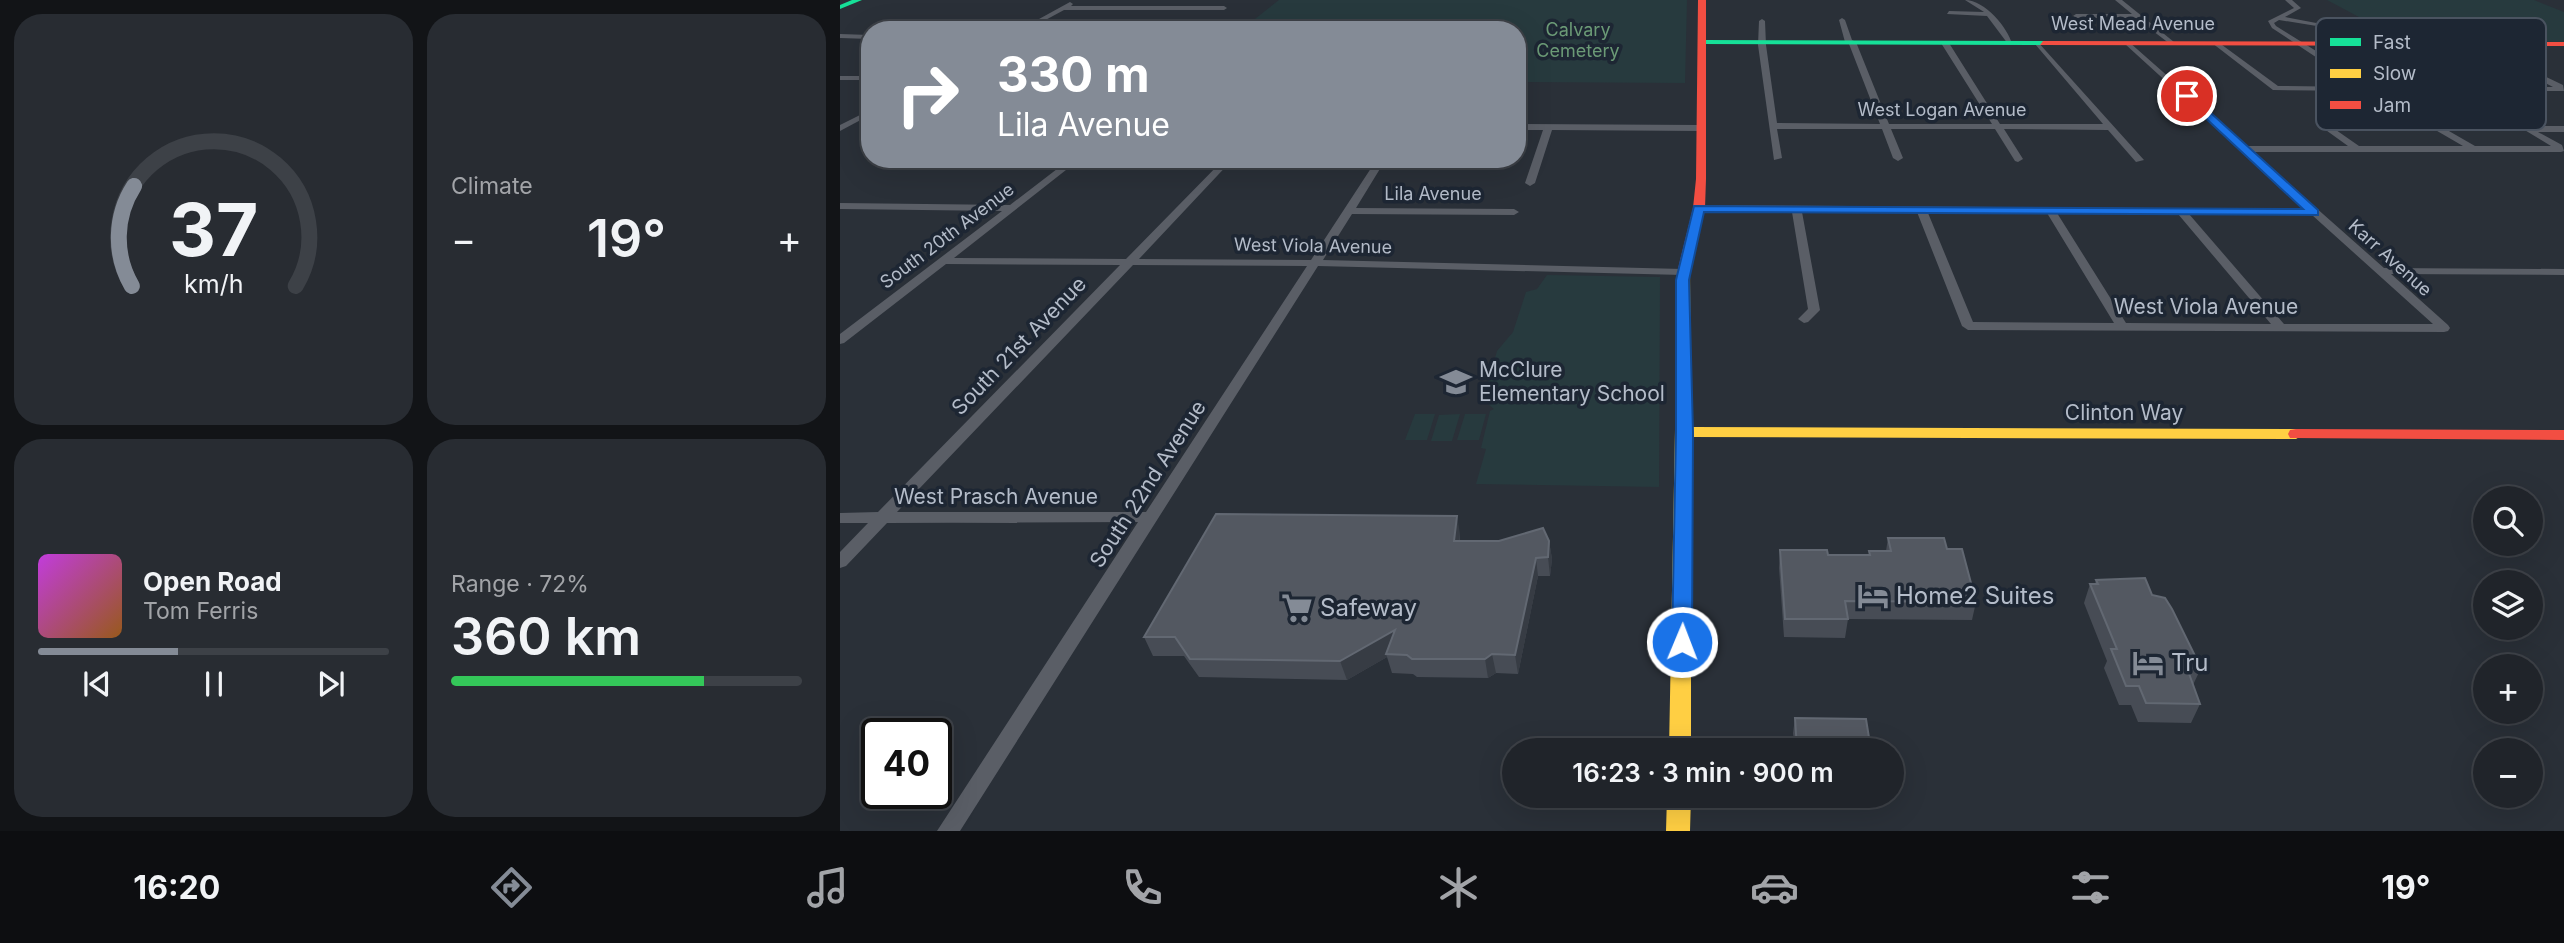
<!DOCTYPE html>
<meta charset="utf-8">
<style>
:root{--surface:#20242a;--page:#282c32;--text:#f1f3f6;--muted:#a2a4a8;--line:#3d4147;--accent:#848b96}
body{margin:0;font-family:Inter,sans-serif;background:var(--page);color:var(--text);height:100vh;display:flex;flex-direction:column;font-size:26px;white-space:nowrap}
*{box-sizing:border-box;margin:0}
p{font-size:23px;color:var(--muted)}
.icon{flex:none;width:38px;height:38px;fill:none;stroke:currentColor;stroke-width:2;stroke-linecap:round;stroke-linejoin:round}
.map{position:relative;flex:1;overflow:hidden}
.side{display:flex;flex-direction:column;gap:14px;padding:14px;background:#121417;width:840px}
.side>*{flex:none}
.guide{position:absolute;left:21px;top:21px;width:665px;height:147px;border-radius:28px;box-shadow:0 7px 28px #0002,0 0 0 2px var(--line);background:#848b96;color:#fff;overflow:hidden}
.fabs{position:absolute;left:1633px;top:486px;display:grid;gap:14px}
.fabs a{display:grid;place-items:center;width:70px;height:70px;border-radius:50%;background:var(--surface);box-shadow:0 7px 28px #0002,0 0 0 2px var(--line);font-size:35px}
.speed{position:absolute;left:21px;top:718px;display:flex;gap:14px;font-size:35px;font-weight:700;text-align:center}
.speed>*{display:grid;place-content:center;width:91px;height:91px;border-radius:50%;background:var(--surface);box-shadow:0 7px 28px #0002,0 0 0 2px var(--line);line-height:1}
.speed .limit{border:4px solid #111;border-radius:10px;background:#fff;color:#111}
.pin{position:absolute;display:grid;place-items:center;width:60px;height:60px;color:#fff;margin:-30px;border:4px solid #fff;border-radius:50%;box-shadow:0 2px 7px #0007}
.me{position:absolute;width:77px;margin:-38px;rotate:1deg;stroke-linejoin:round;filter:drop-shadow(0 0 5px #0008)}
.turn{display:flex;align-items:center;gap:24px;height:147px;padding:0 21px;font-size:32px}
.turn .icon{width:91px;height:91px;stroke-width:2.5}
.turn b{display:block;font-size:49px;line-height:60px}
.big{font-size:52px;font-weight:600;line-height:1.1}
.side .card{flex:1;display:flex;flex-direction:column;justify-content:center;gap:10px;min-width:0;padding:0 24px;border-radius:28px;background:var(--page)}
.side .dial{align-items:center;gap:0}
.dial svg{height:182px;overflow:visible;fill:none;stroke:var(--line);stroke-width:7;stroke-linecap:round;text-anchor:middle}
.dial text{fill:var(--text);stroke:none}
.song{display:flex;align-items:center;gap:21px}
.cover{width:84px;height:84px;border-radius:10px;background:linear-gradient(135deg,hsl(290 70% 55%),hsl(30 70% 35%))}
.played{height:7px;border-radius:4px;background:linear-gradient(90deg,var(--accent) 40%,var(--line) 40%)}
.keys{display:flex;justify-content:space-around;direction:ltr}
.heat{display:flex;justify-content:space-between;align-items:center;font-size:38px;direction:ltr}
.charge{height:10px;border-radius:5px;background:linear-gradient(90deg,#34c759 72%,var(--line) 0)}
.side .tiles{flex:1;display:grid;gap:14px;grid-template-columns:repeat(2,1fr)}
.trip{position:absolute;left:662px;top:738px;width:402px;height:70px;border-radius:35px;background:var(--surface);box-shadow:0 7px 28px #0002,0 0 0 2px var(--line);font-weight:600;line-height:70px;text-align:center}
.tab-bar{display:flex;height:112px;justify-content:space-around;align-items:center;background:#0d0e11;color:var(--muted)}
.tab-bar .icon{width:49px;height:49px}
.tab-bar .selected{color:var(--accent)}
.tab-bar b{font-size:32px;color:var(--text)}
main{display:flex;flex:1;min-height:0}
.map>svg:first-child{display:block}
.green{fill:#273a3e}
.lines{fill:none;stroke-linecap:round;stroke-linejoin:round}
.street{fill:#5a5e66;fill-rule:evenodd}
.fast{fill:#16e098;fill-rule:evenodd}
.slow{fill:#ffcf43;fill-rule:evenodd}
.jam{fill:#f24e42;fill-rule:evenodd}
.wall{fill:#474c55}
.shaded-wall{fill:#373c44}
.building{fill:#535861;stroke:#626872;stroke-width:2}
.route{fill:#1a73e8;stroke:#114b97;stroke-width:2}
.labels{text-anchor:middle;stroke-width:7;stroke-linejoin:round;paint-order:stroke}
.far-street-label{font-size:18px;fill:#b4bcc9;stroke:#1d2633}
.far-park-label{font-size:18px;fill:#6b9a76;stroke:#1d2633}
.street-label{font-size:21px;fill:#b4bcc9;stroke:#1d2633}
.poi-label{font-size:21px;fill:#b4bcc9;stroke:#1d2633;text-anchor:start}
.near-poi-label{font-size:24px;fill:#b4bcc9;stroke:#1d2633;text-anchor:start}
.key{fill:#1d2633;stroke:#4a5360;stroke-width:2}
.key-label{font-size:19px;fill:#b4bcc9}
</style>
<main>
<section class="side">
<div class="tiles">
<div class="card dial"><svg viewBox="0 0 100 80">
<path d="M14 69A42 42 0 1 1 86 69"/>
<path d="M14 69A42 42 0 0 1 15 25" stroke="#848b96"/>
<text x="50" y="56" font-size="32" font-weight="700">37</text>
<text x="50" y="72" font-size="11">km/h</text>
</svg></div>
<div class="card"><p>Climate</p>
<div class="heat"><a>−</a><b class="big">19°</b><a>+</a></div>
</div>
<div class="card">
<div class="song"><i class="cover"></i><div><b>Open Road</b><p>Tom Ferris</p></div></div>
<div class="played"></div>
<div class="keys"><svg class="icon" aria-label="previous" viewBox="0 0 24 24"><path d="M18 5L8 12l10 7zM5 5v14"/></svg><svg class="icon" aria-label="pause" viewBox="0 0 24 24"><path d="M8 5v14M16 5v14"/></svg><svg class="icon" aria-label="next" viewBox="0 0 24 24"><path d="M6 5l10 7-10 7zM19 5v14"/></svg></div>
</div>
<div class="card"><p>Range · 72%</p><b class="big">360 km</b><div class="charge"></div></div>
</div>
</section>
<div class="map">
<svg width="1724" height="831" viewBox="0 0 1724 831">
<rect width="100%" height="100%" fill="#2a3038"/>
<path class="green" d="M439 0H847L845 83 677 82V30H401Z
M1487 0H1694L1724 12V42L1564 41Z
M707 275 820 277 819 487 636 484 646 449 641 448 650 411 654 409 648 404 647 386 657 351 673 332 686 292 697 289Z
M575 414H595L587 440H565Z
M620 414 612 441H591L599 415Z
M625 414H646L639 440H617Z"/>
<g class="lines">
<path class="street" d="M1125 0C1145 0 1168 28 1172 44H1168L1147 16 1107 14 1109 11 1144 12Z
M1275 0H1282L1334 42V44H1330L1296 18H1236L1233 16 1236 14H1292Z
M1445 0H1452L1461 8 1445 17 1492 26 1489 28 1439 20 1434 23 1436 26 1534 87V91L1433 90 1372 43 1378 42 1438 86 1521 87 1432 28 1428 21 1454 8Z
M230 2 233 4 231 6H384L387 8 384 10H224L187 30H179Z
M922 19 925 21 926 45 937 123 1040 124 1009 44 1005 42 999 20 1002 18 1005 20 1012 40 1016 42 1049 124H1152L1101 43 1105 41 1109 43 1160 124H1263L1195 44 1197 41 1304 160 1296 162 1268 130 1164 129 1183 159 1178 162 1175 161 1155 129H1051L1063 158 1058 161 1053 158 1042 129H937L942 158 934 160 918 45 919 21Z
M0 34 30 35V39L0 38Z
M1285 42H1289L1407 146H1508L1483 128V124L1486 123 1519 146H1623L1592 128V124L1595 123 1635 146H1711L1683 129 1687 126H1724V132H1698L1722 145 1724 151 1721 152H1413L1544 268 1724 269V275L1551 274 1608 325 1610 328 1608 331 1604 332 1128 330 1122 326 1077 212H962L980 310 968 322 964 323 958 319 968 309 952 212 859 211 854 208 859 205 1466 209 1285 44ZM1088 213H1207L1274 323 1133 322ZM1217 213 1338 214 1431 324 1286 323ZM1349 214 1472 215 1593 324H1444Z
M1547 42 1631 87H1713L1629 44 1635 43 1723 85 1724 91H1626L1545 45Z
M0 76H30V80H0Z
M30 110V115L0 131V125Z
M677 124 860 125 864 128 860 131 712 130 695 183 690 186 685 183 703 130H677Z
M230 159H240L114 258 286 259 384 159H393L299 259 471 260 537 159H546L516 208 674 209 679 212 674 215 512 214 483 260 843 269 849 272 843 275 478 266 120 831H97L298 522 47 523 6 566 0 568V552L28 523H0V513L38 512 280 265 106 264 4 343 0 344V334L162 211 0 209V203L170 205ZM293 265 467 266 306 512H57Z"/>
<path class="fast" d="M12 0H22L0 9V5Z
M862 40 1203 41 1207 43 1203 45 859 44Z"/>
<path class="slow" d="M844 265 850 269 851 427 1456 429 1464 434 1456 439 851 437V751H829L838 269Z
M827 796H851L850 831H826Z"/>
<path class="jam" d="M858 0H866V179L865 208 850 269 844 273 838 269 853 208 856 179Z
M1203 41 1724 42V46L1200 45Z
M1456 429 1724 430V440L1450 438 1448 434 1450 430Z"/>
</g>
<path class="wall" d="M620 534V541H709L712 559 710 576H698L678 674 656 673 648 678 577 677 573 674 552 673 547 657 507 680 359 677 344 656H313L304 637Z
M1048 538 1107 549 1136 602 1132 620 1008 619 1005 638 944 637 939 568 940 550 988 555H1029V551H1046Z
M1256 580 1312 595 1361 668 1353 685 1360 704 1351 723 1298 722 1291 705H1279L1264 668 1267 661 1244 603 1250 584H1255Z
M955 718 1026 719 1031 751H955L953 733Z"/>
<path class="shaded-wall" d="M617 516 620 534 618 559 614 541Z
M709 541 712 559 710 576 708 557Z
M696 558 698 576 678 674 675 655Z
M555 630 546 654 547 657 507 680 500 661Z
M652 654 656 673 648 678 645 659Z"/>
<path class="building" d="M376 514 617 516 614 541H659L703 528 709 541 708 557 696 558 675 655 652 654 645 659H572L567 655 546 654 555 630 500 661 350 659 335 637H304Z
M1048 538H1104L1107 549H1122L1136 602 1005 601 1008 619H945L940 550H987L988 555H1030L1029 551H1051Z
M1305 578 1312 595 1325 598 1332 609 1361 668H1347L1360 704 1306 703 1299 686H1286L1271 649H1277L1250 584H1258L1256 580Z
M955 718 1026 719 1031 750 957 749Z"/>
<path class="route" d="M1344 94H1350L1478 210V215L864 212 849 280 853 432 852 642 849 647 842 650 835 647 832 642 836 432V280L854 206 1463 209 1344 98Z"/>
<defs>
<symbol id="school-bare" viewBox="-9 -9 18 18"><path d="M0-5L7-2L0 1L-7-2ZM-4 1L0 2.5L4 1V4Q0 6-4 4Z" fill="#848b96" stroke="#1d2633" stroke-width="2.5" paint-order="stroke"/></symbol>
<symbol id="hotel-bare" viewBox="-9 -9 18 18"><path d="M-6-4.5h1.5V1H6V5H4.5V3h-9V5H-6ZM-4 0a1.8 1.8 0 1 1 3.6 0ZM.5 0V-2.5h3Q6-2.5 6 0Z" fill="#848b96" stroke="#1d2633" stroke-width="2.5" paint-order="stroke"/></symbol>
<symbol id="supermarket-bare" viewBox="-9 -9 18 18"><path d="M-6-5.5h2.5l.6 2H6L4.5 2H-2.5L-4.4-4H-6ZM-1.5 3.2a1.3 1.3 0 1 0 .1 0ZM3 3.2a1.3 1.3 0 1 0 .1 0Z" fill="#848b96" stroke="#1d2633" stroke-width="2.5" paint-order="stroke"/></symbol>
</defs>
<g fill-rule="evenodd">
<use href="#school-bare" x="594" y="360" width="44" height="44"/>
<use href="#hotel-bare" x="1011" y="574" width="44" height="44"/>
<use href="#supermarket-bare" x="435" y="586" width="44" height="44"/>
<use href="#hotel-bare" x="1286" y="641" width="44" height="44"/>
</g>
<g class="labels">
<g class="far-street-label">
<text x="1293" y="30">West Mead Avenue</text>
<text x="1102" y="116">West Logan Avenue</text>
<text x="593" y="200">Lila Avenue</text>
<text transform="translate(107 236) rotate(-37)" y="6">South 20th Avenue</text>
<text transform="translate(473 246) rotate(1)" y="6">West Viola Avenue</text>
<text transform="translate(1550 258) rotate(42)" y="6">Karr Avenue</text>
</g>
<g class="far-park-label">
<text x="738" y="36">Calvary<tspan x="738" dy="21">Cemetery</tspan></text>
</g>
<g class="street-label">
<text x="1366" y="314">West Viola Avenue</text>
<text transform="translate(179 346) rotate(-46)" y="7">South 21st Avenue</text>
<text x="1284" y="420">Clinton Way</text>
<text transform="translate(308 484) rotate(-57)" y="7">South 22nd Avenue</text>
<text x="156" y="504">West Prasch Avenue</text>
</g>
<g class="poi-label">
<text x="639" y="377">McClure<tspan x="639" dy="24">Elementary School</tspan></text>
</g>
<g class="near-poi-label">
<text x="1056" y="604">Home2 Suites</text>
<text x="480" y="616">Safeway</text>
<text x="1331" y="671">Tru</text>
</g>
</g>
<rect x="1476" y="18" width="230" height="112" rx="10" class="key"/>
<rect x="1490" y="38" width="31" height="8" fill="#16e098"/>
<rect x="1490" y="69" width="31" height="9" fill="#ffcf43"/>
<rect x="1490" y="101" width="31" height="8" fill="#f24e42"/>
<g class="key-label">
<text x="1533" y="49">Fast</text>
<text x="1533" y="80">Slow</text>
<text x="1533" y="112">Jam</text>
</g>
</svg>
<div class="fabs">
<a><svg class="icon" aria-label="search" viewBox="0 0 24 24"><circle cx="10" cy="10" r="6"/><path d="M15 15l6 6"/></svg></a>
<a><svg class="icon" aria-label="layers" viewBox="0 0 24 24"><path d="M12 4l9 5-9 5-9-5zM3 14l9 5 9-5"/></svg></a>
<a>+</a>
<a>−</a>
</div>
<div class="speed"><div class="limit">40</div></div>
<div class="pin" style="left:1347px;top:96px;background:#d93025"><svg class="icon" aria-label="arrive" viewBox="0 0 24 24"><path d="M6 21V4h12l-3 4 3 4H6"/></svg></div>
<svg class="me" style="left:842px;top:642px" viewBox="-20 -20 40 40"><circle r="17" fill="#1a73e8" stroke="#fff" stroke-width="3"/><path d="M0-11L8 9 0 5-8 9z" fill="#fff"/></svg>
<div class="trip">16:23 · 3 min · 900 m</div>
<div class="guide">
<div class="turn"><svg class="icon" aria-label="right" viewBox="0 0 24 24"><path d="M7 20v-9h11M14 6l5 5-5 5"/></svg><div><b>330 m</b>Lila Avenue</div></div>
</div>
</div>
</main>
<nav class="tab-bar">
<b>16:20</b>
<svg class="icon selected" aria-label="directions" viewBox="0 0 24 24"><path d="M12 3l9 9-9 9-9-9zM9 14v-3h6M13 9l2 2-2 2"/></svg>
<svg class="icon" aria-label="music" viewBox="0 0 24 24"><path d="M9 18V5l10-2v13"/><circle cx="6" cy="18" r="3"/><circle cx="16" cy="16" r="3"/></svg>
<svg class="icon" aria-label="phone" viewBox="0 0 24 24"><path d="M5 4h4l2 5-3 2q2 4 5 5l2-3 5 2v4C11 20 4 13 5 4z"/></svg>
<svg class="icon" aria-label="climate" viewBox="0 0 24 24"><path d="M12 3v18M4 7l16 10M4 17L20 7"/></svg>
<svg class="icon" aria-label="car" viewBox="0 0 24 24"><path d="M5 17H2v-5l4-1 3-4h7l3 4 3 1v5h-3M9 17h6M6 11h13"/><circle cx="7" cy="17" r="2"/><circle cx="17" cy="17" r="2"/></svg>
<svg class="icon" aria-label="filters" viewBox="0 0 24 24"><path d="M4 7h16M4 17h16"/><circle cx="9" cy="7" r="2"/><circle cx="15" cy="17" r="2"/></svg>
<b>19°</b>
</nav>
